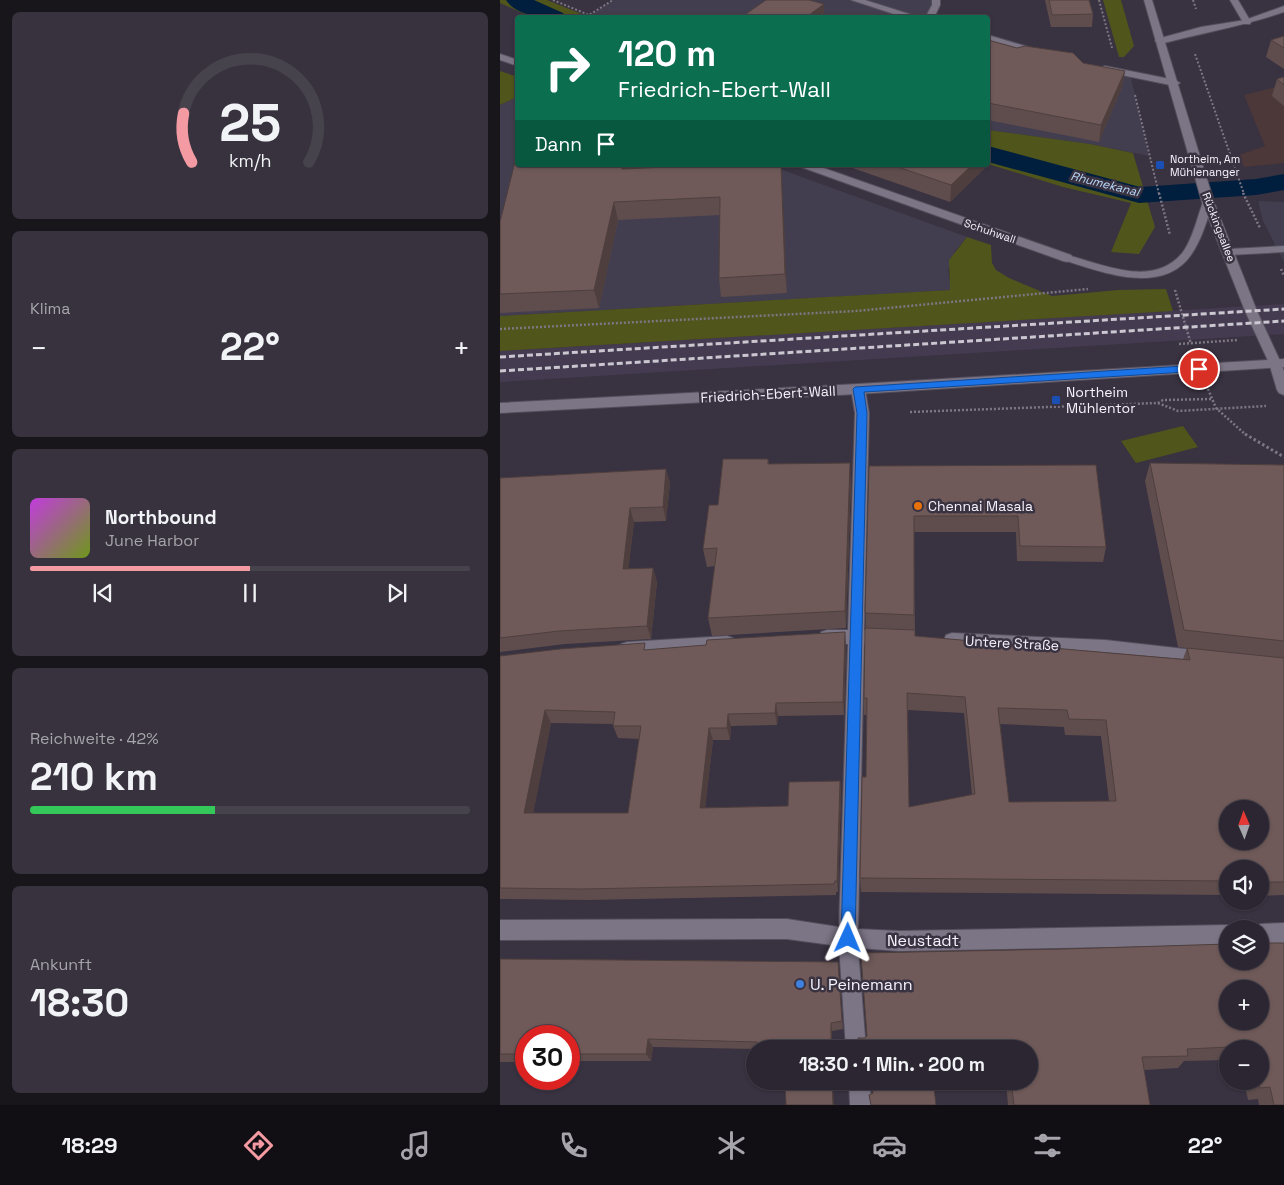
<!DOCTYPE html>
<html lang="de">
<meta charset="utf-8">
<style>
:root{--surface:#2b2631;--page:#37323d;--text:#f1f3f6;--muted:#a6a5ab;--line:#47434d;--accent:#f49aa2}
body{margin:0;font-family:"Space Grotesk",sans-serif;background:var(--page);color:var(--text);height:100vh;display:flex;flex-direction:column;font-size:19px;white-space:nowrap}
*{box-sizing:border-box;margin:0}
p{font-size:16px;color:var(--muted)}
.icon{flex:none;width:28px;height:28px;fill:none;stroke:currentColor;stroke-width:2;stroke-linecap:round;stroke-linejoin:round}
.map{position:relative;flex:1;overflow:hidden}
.sheet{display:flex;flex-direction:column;gap:12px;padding:12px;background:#18151b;width:500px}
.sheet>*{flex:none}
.guide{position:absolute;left:15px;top:15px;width:475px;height:152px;border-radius:5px;box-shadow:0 1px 4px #0004,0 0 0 1px var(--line);background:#0b6e4f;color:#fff;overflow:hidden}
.needle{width:32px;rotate:358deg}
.tools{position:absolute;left:719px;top:800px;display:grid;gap:10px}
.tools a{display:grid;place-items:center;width:50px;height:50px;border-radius:50%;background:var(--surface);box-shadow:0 1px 4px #0004,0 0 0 1px var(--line);font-size:25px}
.speed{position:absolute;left:15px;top:1025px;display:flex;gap:10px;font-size:25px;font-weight:700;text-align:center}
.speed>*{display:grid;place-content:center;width:65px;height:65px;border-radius:50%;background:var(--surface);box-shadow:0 1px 4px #0004,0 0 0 1px var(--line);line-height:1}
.speed .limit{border:8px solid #d22;background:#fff;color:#111}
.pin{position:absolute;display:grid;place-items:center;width:42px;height:42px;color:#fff;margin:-21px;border:2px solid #fff;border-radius:50%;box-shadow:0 1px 5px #0007}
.me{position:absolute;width:55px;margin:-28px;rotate:1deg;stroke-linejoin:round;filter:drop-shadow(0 0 4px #0008)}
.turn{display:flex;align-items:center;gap:18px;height:105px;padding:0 20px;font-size:22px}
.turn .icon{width:65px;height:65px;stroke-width:2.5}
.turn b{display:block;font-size:35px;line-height:42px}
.then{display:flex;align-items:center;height:48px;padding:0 20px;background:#0003;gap:10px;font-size:19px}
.big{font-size:38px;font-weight:800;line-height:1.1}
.sheet .widget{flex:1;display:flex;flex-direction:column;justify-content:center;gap:8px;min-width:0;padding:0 18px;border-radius:8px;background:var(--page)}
.sheet .dial{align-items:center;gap:0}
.dial svg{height:130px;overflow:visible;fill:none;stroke:var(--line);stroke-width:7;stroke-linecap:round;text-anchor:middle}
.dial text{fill:var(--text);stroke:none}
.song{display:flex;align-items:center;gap:15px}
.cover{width:60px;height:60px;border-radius:8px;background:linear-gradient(135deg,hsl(290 70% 55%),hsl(80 70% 35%))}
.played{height:5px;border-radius:2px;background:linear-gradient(90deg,var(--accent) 50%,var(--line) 50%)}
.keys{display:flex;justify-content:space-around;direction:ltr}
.heat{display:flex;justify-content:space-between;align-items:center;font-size:28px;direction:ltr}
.charge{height:8px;border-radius:4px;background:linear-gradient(90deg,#34c759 42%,var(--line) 0)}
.trip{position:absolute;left:246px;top:1040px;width:292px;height:50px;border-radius:25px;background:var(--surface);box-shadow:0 1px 4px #0004,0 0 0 1px var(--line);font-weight:800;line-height:50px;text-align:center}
.tab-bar{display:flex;height:80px;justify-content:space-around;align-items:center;background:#110f14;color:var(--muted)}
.tab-bar .icon{width:35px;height:35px}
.tab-bar .selected{color:var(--accent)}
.tab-bar b{font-size:22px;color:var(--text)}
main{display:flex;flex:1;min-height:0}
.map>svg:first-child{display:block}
.commercial{fill:#433e4f}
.industrial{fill:#4c3739}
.built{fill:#443b50}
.green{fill:#4f551b}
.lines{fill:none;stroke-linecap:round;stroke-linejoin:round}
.canal{fill:#001f3e;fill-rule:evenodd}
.service-casing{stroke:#534e5b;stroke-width:2}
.minor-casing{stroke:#534e5b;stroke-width:2}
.tertiary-casing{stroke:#534e5b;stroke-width:2}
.secondary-casing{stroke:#534e5b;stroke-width:2}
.path-far2{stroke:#7d7784;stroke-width:2;stroke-dasharray:2 2;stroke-linecap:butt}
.path-far1{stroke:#7d7784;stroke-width:2.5;stroke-dasharray:2 2;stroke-linecap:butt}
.path{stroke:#7d7784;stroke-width:3;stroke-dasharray:2.5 2.5;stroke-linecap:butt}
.service{fill:#7c7586;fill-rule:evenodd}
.minor{fill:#7c7586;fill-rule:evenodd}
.tertiary{fill:#7c7586;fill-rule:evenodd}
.secondary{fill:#7c7586;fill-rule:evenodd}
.rail{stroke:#cbc7d1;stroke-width:3;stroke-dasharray:6 3;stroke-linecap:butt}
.wall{fill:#5f4d4d;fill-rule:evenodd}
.shaded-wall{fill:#4e3f3e}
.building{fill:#6f5a59;stroke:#4e3f3e;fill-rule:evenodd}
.route{fill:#1a73e8;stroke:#114b97}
.transit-dot{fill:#1a4fb4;stroke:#393241;stroke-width:2}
.food-dot{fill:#e8710a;stroke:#393241;stroke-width:2}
.shop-dot{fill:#3f7fe0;stroke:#393241;stroke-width:2}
.labels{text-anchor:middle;stroke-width:5;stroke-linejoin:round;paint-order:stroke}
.far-poi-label{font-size:11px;fill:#f6f2fb;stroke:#393241;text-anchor:start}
.far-street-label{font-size:11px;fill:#f6f2fb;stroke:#393241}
.far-water-label{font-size:12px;font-style:italic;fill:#b7d8fa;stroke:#393241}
.poi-label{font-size:14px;fill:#f6f2fb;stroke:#393241;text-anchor:start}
.street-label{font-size:14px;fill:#f6f2fb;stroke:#393241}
.near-street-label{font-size:16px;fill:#f6f2fb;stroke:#393241}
.near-poi-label{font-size:16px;fill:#f6f2fb;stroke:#393241;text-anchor:start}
</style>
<main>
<section class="sheet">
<div class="widget dial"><svg viewBox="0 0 100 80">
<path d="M14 69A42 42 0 1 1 86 69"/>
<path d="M14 69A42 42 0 0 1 9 39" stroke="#f49aa2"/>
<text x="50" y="56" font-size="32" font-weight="700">25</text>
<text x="50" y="72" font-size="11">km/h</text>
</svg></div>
<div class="widget"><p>Klima</p>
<div class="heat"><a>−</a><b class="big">22°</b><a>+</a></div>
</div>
<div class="widget">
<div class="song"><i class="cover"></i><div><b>Northbound</b><p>June Harbor</p></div></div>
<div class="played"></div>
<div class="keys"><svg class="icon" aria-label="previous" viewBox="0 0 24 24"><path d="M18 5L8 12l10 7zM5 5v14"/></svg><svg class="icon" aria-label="pause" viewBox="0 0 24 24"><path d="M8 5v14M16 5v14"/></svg><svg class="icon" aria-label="next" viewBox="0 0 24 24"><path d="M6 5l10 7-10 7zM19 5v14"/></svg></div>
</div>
<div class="widget"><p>Reichweite · 42%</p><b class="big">210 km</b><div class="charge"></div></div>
<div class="widget"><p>Ankunft</p><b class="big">18:30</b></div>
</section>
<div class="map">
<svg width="784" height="1105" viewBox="0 0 784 1105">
<rect width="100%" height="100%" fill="#393241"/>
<path class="commercial" d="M113 0H436L429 18 87 17Z
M488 38 571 63 630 74 649 156 590 144 488 130Z
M17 97 18 165H269L467 237 455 251 448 270 451 290 0 316V105Z
M758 201 784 202V262L763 221Z"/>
<path class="industrial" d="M784 85V163L744 167 739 155 765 146 744 95Z"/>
<path class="built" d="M784 304V334L0 382V351Z"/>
<path class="green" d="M0 0H47L89 17H31L0 3Z
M603 0H621L634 46 624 57H619Z
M0 71 18 77 17 97 0 105Z
M488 130 590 144 633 153 655 227 639 254 611 252 631 203 563 187 488 164Z
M467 237 491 245 492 263 496 270 509 278 552 296 618 290 666 289 673 311 0 351V316L450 290 449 260Z
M683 426 698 447 636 463 621 441Z"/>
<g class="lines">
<path class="canal" d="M6 0H34L63 13 66 18C47 18 18 18 6 0Z
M488 146 640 187 756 179 784 174V190L756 195 639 203 488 162Z"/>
<defs>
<path id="service" d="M730 0H738L751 22 750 24H744Z
M708 199 713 202C707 220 702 239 691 255 662 296 602 272 563 260L562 258 567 255C603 264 654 289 683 252 693 238 697 218 703 202Z
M784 246V252L729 255 724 252 729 249Z"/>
<path id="minor" d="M351 0H365L422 18H406Z
M432 0H440V5L434 18H425L432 5Z
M784 6V12C744 26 702 33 660 44L655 41 657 39 701 27 745 20Z
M488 35 542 51 544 53 539 56 488 41Z
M0 54 18 60V66L0 60Z
M605 66 675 80 680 83 675 86 602 71V67Z
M300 165H315L571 255 573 258 567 262 563 261 301 167Z
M775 359 780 360 784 371V395L779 393 777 390 769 363Z
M358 384 363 386 365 389 369 413 364 630 390 632 392 637 390 642 384 644H364L358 929 399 931 728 925 735 929H728V945L399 951 358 948 366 1049H346L339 946 287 939 0 940V920L287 919 339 927 348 644H327L321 642 319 637 321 632 327 630H348L355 413 351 389 353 386Z
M452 633 605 640 703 651 709 653 711 658 709 663 703 665 605 654 452 647 446 645 444 640 446 635Z
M227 636 233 638 235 643 233 648 227 650 127 656 121 654 119 649 121 644 127 642Z
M784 923V943L760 944V929H753L760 924Z
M349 1081H369L372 1105H350Z"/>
<path id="tertiary" d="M644 0H652L714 202 757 311 781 363 780 366H770L769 363 745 311 702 202Z"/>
<path id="secondary" d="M784 359V367L358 394 0 413V403L358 384Z"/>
</defs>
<use href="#service" class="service-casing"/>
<use href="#minor" class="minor-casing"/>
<use href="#tertiary" class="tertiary-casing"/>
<use href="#secondary" class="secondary-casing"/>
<path class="path-far2" d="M53 0 89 15 113 0
M599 0 612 48
M693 0 696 9
M695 54 744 194
M635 95 659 194"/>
<path class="path-far1" d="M659 193 670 235
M743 193 760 228
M781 269 784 276
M675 290 691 344
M0 329 356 311 588 289
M679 344 738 340
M708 389 716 408 746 435
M658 403 678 411 766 406
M410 412 658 403 663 400 712 399"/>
<path class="path" d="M745 434 784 457"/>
<use href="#service" class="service"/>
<use href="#minor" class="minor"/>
<use href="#tertiary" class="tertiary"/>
<use href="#secondary" class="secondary"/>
<path class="rail" d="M0 357 784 309
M0 371 784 321"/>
</g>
<path class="wall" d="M545 0H589L593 14 592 27H551Z
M784 36V69L766 57 771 40Z
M488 40 517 48 583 63 625 71 622 87 599 142 488 120Z
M784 77V106L772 96 777 79Z
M211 165H281L287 293 221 297 219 278 220 215 118 220 99 308 0 313V222L126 169Z
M344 165H485V168L450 202Z
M268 459 269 464 351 481 346 628 212 636 208 618 215 566 207 567 203 549 218 505Z
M650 463 784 465V895L760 896V869H728V895L361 892 360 878 366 777 367 715H364V698L369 466 606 547 603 562 517 561 516 532H414L415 636 683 659 687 648 702 650 678 647 645 481ZM408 710 464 713 472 795 409 807ZM500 724 564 727 565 735 601 736 609 801 509 802Z
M166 469 170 483 166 521 134 522 128 569 153 568 157 582 151 639 65 644 0 652V478Z
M346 645 344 715 278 716 277 725 231 726 230 740H213L205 808 288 806 340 781 341 793 338 892H336V895L88 900 0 899V656L147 650ZM51 723 113 724V726L118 738 139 739 128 813H33Z
M728 944 784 1105H759L758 1099 748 1100 744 1081H760V1049H728V1060L684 1061 678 1068 644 1070 650 1105H508L506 1081H530V1049H359L358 1038H365L565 949Z
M0 959 338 962 343 1029 332 1031V1049H255L153 1047 151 1061H69V1036H26V1062H0Z"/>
<path class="shaded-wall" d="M324 4V17L323 18H305Z
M625 71 622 87 599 142 601 125Z
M122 165H125L127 174 122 169Z
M281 165 282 175 287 293 285 274Z
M472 165H485V168L450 202 451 185Z
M114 202 118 220 99 308 94 290Z
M350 463 351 481 346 628 345 611Z
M166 469 170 483 166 521 163 507Z
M130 508 134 522 127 583 123 569Z
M153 568 157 582 151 639 147 626Z
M345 632 346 645 344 715 343 702Z
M276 703 278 716 277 725 275 713Z
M45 710 51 723 31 825 24 813Z
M228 714 231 726 230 740 227 728Z
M209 728 213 740 204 819 200 808Z
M340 781 341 793 338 892 337 881Z
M331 1023 332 1031V1049H331Z
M148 1039 153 1047 151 1061 146 1054Z
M332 1081H333L334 1105H333Z"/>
<path class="building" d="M266 0H309L324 4 305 18H240Z
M549 0H589L593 14 552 15Z
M784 36V48L771 40Z
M488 40 517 48 525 46 573 53 583 63 625 71 601 125 488 103Z
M784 77V85L777 79Z
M18 150V165H122V169L211 165H281L285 274 219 278 220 197 114 202 94 290 0 294V222Z
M392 165H472L451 185Z
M223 459H268V464L350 463 345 611 208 618 217 548 203 549 209 505H218Z
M650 463 784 465V641L684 630Z
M596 465 606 547 520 546 518 516H414V615L365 613 369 466Z
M166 469 163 507 130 508 123 569 153 568 147 626 59 631 0 638V478Z
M365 628 415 630V636L690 660 687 648 784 658V882H760V869H728V881L360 878 362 777H366L367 698H364ZM407 693 465 697 475 794 409 807ZM498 708 567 710 569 719 606 720 616 801 509 802ZM728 809H760V841H728Z
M345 632 343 702 276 703 275 713 228 714 227 728H209L200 808 288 806 289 782 340 781 337 881H335L334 884 82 889 0 888V656L60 649 145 643 144 650 206 645 207 640ZM45 710 115 712 113 726H141L128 813H24Z
M760 943H784V1105H774L770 1087 760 1088 758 1081H760V1049H751V1046L687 1049 688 1056 642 1057 650 1105H514L511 1081H530V1049H360L358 1038H365L367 1036 361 956H365L364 953 565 949 728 944V961H760ZM728 989H760V1021H728Z
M0 959 338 962 342 1021 331 1023V1049H257V1042L148 1039 146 1054H69V1036H26V1054H0Z
M285 1081H332L333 1105H286Z
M372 1081H433L436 1105H371L369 1095 373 1093Z"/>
<path class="route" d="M699 365 702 366V371L364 392 367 413 355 938 353 943 348 945 343 943 341 938 357 413 353 389 355 387Z"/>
<g class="transit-dot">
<rect x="655" y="160" width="10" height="10" rx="2.5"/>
<rect x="551" y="395" width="10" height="10" rx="2.5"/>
</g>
<circle class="food-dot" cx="418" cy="506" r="5"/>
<circle class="shop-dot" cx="300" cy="984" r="5"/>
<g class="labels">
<g class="far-poi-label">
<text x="670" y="163">Northeim, Am<tspan x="670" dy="13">Mühlenanger</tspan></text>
</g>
<g class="far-street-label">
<text transform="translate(719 227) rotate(69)" y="4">Rückingsallee</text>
<text transform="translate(490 231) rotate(19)" y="4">Schuhwall</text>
</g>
<g class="far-water-label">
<text transform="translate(605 184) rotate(14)" y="4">Rhumekanal</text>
</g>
<g class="poi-label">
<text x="566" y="397">Northeim<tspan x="566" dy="16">Mühlentor</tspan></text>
<text x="428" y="511">Chennai Masala</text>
</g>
<g class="street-label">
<text transform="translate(268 394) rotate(-3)" y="5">Friedrich-Ebert-Wall</text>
<text transform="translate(512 643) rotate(3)" y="5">Untere Straße</text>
</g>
<g class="near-street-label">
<text x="423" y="946">Neustadt</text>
</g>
<g class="near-poi-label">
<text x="310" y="990">U. Peinemann</text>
</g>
</g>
</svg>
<div class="tools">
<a><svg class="needle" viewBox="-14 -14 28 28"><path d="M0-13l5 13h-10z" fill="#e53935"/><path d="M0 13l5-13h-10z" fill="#a6a5ab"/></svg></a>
<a><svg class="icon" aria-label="sound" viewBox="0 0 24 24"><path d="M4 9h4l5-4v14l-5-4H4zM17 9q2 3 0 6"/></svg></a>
<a><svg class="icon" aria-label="layers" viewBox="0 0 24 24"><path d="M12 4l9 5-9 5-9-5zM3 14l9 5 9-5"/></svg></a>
<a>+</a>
<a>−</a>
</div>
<div class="speed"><div class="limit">30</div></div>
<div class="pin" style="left:699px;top:369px;background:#d93025"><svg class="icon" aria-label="arrive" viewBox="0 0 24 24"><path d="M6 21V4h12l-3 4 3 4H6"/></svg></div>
<svg class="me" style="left:348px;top:938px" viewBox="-20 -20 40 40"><path d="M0-17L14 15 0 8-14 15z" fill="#1a73e8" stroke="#fff" stroke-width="4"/></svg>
<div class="trip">18:30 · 1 Min. · 200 m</div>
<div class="guide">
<div class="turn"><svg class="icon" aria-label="right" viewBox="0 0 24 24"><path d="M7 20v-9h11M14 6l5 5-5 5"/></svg><div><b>120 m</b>Friedrich-Ebert-Wall</div></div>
<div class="then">Dann<svg class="icon" aria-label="arrive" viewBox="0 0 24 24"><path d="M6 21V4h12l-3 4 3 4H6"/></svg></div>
</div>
</div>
</main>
<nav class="tab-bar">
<b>18:29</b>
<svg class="icon selected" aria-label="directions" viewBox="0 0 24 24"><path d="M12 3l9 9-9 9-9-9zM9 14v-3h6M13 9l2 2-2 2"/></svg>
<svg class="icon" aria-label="music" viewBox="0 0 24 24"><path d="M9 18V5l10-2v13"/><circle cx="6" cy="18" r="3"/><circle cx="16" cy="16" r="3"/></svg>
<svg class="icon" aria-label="phone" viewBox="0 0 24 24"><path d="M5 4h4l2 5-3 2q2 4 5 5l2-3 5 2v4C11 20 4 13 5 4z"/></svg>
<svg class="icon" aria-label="climate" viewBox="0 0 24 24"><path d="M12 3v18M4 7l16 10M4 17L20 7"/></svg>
<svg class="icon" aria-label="car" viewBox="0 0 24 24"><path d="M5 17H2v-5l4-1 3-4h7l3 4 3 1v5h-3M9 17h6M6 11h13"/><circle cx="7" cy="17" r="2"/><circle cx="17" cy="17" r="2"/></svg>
<svg class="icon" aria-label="filters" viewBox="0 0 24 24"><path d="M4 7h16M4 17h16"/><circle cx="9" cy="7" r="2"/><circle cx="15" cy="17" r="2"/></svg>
<b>22°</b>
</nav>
